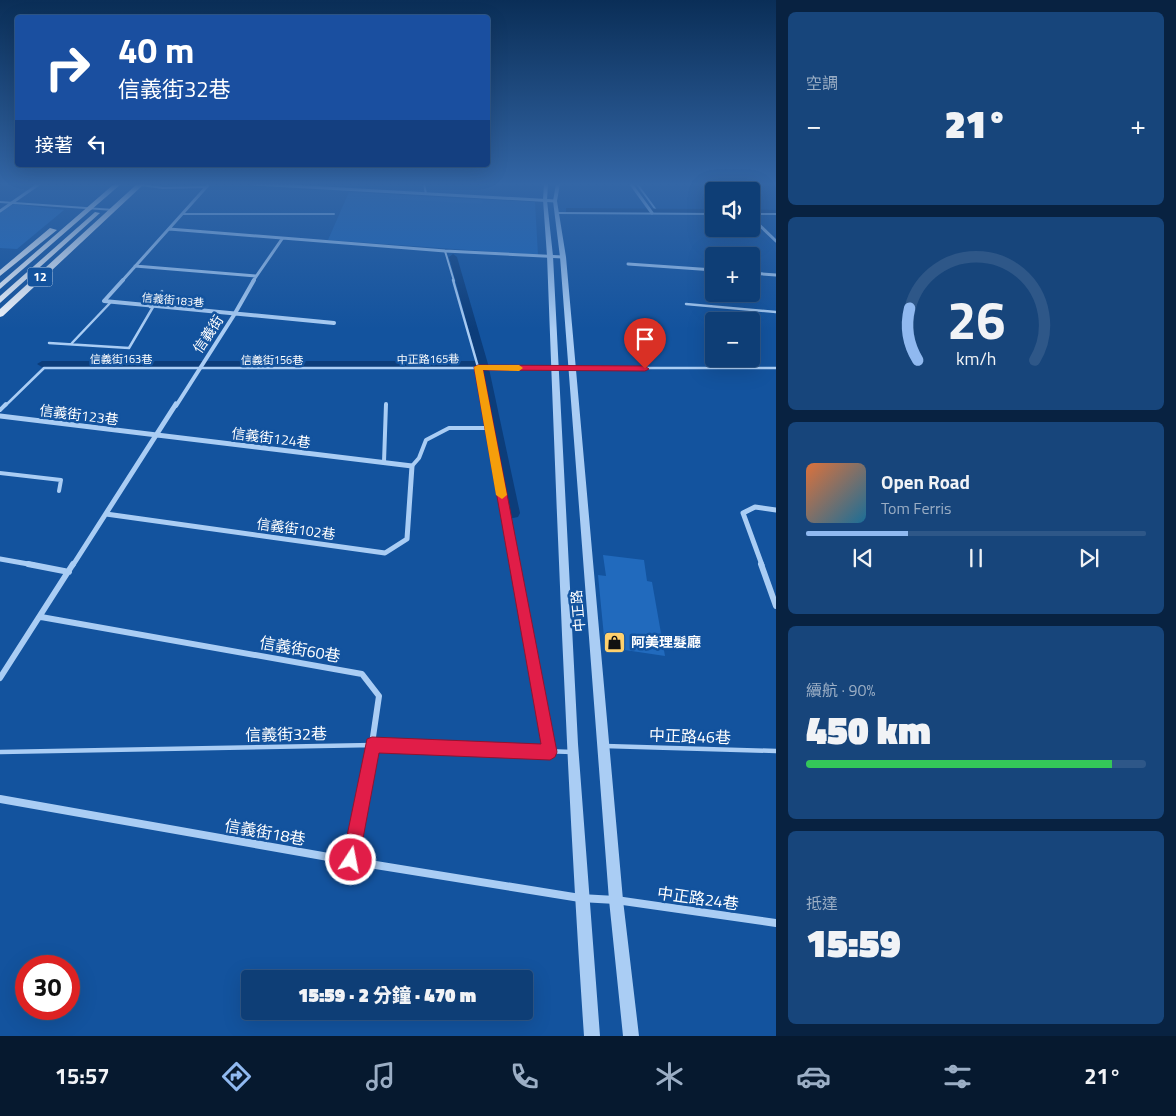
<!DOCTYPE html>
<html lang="zh-TW">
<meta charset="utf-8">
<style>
:root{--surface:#0e3e76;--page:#17457b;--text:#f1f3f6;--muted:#9baec5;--line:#2e5788;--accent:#90b9f0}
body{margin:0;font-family:"Titillium Web","Noto Sans TC",sans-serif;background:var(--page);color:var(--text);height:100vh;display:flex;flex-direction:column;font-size:19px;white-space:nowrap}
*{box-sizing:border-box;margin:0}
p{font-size:16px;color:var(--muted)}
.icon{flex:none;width:28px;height:28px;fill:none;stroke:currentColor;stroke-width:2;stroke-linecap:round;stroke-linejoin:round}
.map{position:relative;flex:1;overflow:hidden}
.panel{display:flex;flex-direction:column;gap:12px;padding:12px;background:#082241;width:400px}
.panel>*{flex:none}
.hud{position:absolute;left:15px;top:15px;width:475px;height:152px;border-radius:5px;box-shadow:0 5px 20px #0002,0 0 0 1px var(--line);background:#1a4fa0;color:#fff;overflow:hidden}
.buttons{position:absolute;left:705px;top:182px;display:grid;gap:10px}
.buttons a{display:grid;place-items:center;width:55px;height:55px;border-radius:5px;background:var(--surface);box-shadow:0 5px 20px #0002,0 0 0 1px var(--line);font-size:25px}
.speed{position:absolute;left:15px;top:955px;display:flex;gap:10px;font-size:25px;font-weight:700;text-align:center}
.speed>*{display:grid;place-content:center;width:65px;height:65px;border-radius:50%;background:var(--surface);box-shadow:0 5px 20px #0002,0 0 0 1px var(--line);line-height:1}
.speed .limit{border:8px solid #d22;background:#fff;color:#111}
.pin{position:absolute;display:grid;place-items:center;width:42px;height:42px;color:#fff;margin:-51px -21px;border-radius:50% 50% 50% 0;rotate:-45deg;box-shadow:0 0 5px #0007}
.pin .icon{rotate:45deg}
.me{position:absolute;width:55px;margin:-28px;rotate:11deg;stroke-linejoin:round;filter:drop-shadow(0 0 4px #0008)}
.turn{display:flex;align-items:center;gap:18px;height:105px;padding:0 20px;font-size:22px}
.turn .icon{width:65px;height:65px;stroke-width:2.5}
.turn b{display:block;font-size:35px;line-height:42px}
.then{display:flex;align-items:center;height:48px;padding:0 20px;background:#0003;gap:10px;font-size:19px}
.big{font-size:38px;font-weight:800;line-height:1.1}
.panel .tile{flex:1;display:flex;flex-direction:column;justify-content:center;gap:8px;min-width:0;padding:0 18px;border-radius:8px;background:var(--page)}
.panel .dial{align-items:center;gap:0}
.dial svg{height:130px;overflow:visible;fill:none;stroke:var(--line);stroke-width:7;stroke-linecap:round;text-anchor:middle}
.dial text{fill:var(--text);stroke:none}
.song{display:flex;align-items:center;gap:15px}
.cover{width:60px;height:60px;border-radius:8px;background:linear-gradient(135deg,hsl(20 70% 55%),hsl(200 70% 35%))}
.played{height:5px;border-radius:2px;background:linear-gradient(90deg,var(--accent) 30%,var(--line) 30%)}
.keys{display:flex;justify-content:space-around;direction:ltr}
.heat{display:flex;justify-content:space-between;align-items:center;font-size:28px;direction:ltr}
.charge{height:8px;border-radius:4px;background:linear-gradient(90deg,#34c759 90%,var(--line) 0)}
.trip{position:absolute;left:241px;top:970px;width:292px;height:50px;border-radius:5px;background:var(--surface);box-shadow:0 5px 20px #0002,0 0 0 1px var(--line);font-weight:800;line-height:50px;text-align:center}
.dock{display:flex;height:80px;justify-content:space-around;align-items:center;background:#06192f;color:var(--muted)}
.dock .icon{width:35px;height:35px}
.dock .on{color:var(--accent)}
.dock b{font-size:22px;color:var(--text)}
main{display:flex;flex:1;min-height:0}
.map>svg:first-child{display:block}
.green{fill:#1b65b8}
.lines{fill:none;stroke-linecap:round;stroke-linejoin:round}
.stream{stroke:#9cc8f7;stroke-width:2}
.canal{fill:#0c3d7a;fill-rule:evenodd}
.building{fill:#216abd}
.service-far3{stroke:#aacdf4;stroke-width:2}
.service-far2{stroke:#aacdf4;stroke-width:2.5}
.service-far1{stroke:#aacdf4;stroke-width:4}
.service{stroke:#aacdf4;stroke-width:4.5}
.minor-far4{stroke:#aacdf4;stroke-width:3}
.minor-far3{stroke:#aacdf4;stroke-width:4}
.minor-far2{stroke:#aacdf4;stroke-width:5}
.minor-far1{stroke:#aacdf4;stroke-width:6}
.minor{stroke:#aacdf4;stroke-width:8}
.tertiary{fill:#aacdf4;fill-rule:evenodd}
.primary{fill:#f7faff;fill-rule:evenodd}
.route{fill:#e11d48;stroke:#92132f}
.slow{fill:#f59e0b}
.labels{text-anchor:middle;stroke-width:5;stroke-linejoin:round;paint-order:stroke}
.far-street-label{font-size:11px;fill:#fff;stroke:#13539e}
.shield{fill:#13539e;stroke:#b8cbe2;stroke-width:1}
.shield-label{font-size:12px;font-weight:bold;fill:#fff}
.street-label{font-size:14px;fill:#fff;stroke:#13539e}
.poi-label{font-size:14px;font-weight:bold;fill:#fff;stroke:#13539e;text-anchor:start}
.near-street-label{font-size:16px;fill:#fff;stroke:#13539e}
</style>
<main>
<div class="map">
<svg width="776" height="1036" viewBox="0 0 776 1036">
<rect width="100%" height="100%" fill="#13539e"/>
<path class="green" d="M349 192 535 202 538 255 328 240Z"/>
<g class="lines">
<path class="stream" d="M637 184 656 210"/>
<path class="canal" d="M566 208 714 209V213L569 212H566Z
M751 209 776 210V214L751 213Z
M453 254 457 257 488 364 520 513 518 517 513 518 508 517 506 513 478 367H42L37 364 42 361H477L449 257Z"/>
</g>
<path class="building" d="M391 195 483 200 482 204 389 199Z
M14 204 64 210 17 249 0 248V212Z
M603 555 644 560 647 581 652 582 665 656 605 647 598 575 606 576Z"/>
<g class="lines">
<path class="service-far3" d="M424 184 426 194
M141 185 163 188 207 187
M0 202 114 210
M558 213 714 214
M182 214H334
M751 214H776
M445 251 454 281"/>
<path class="service-far2" d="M453 280 478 367 485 406
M686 304 776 312
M150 307 162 291
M49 343 129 348 153 307
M72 343 110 303
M5 406 44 368H776"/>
<path class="service-far1" d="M485 404 515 565
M0 410 6 404
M384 462 386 404
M412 466 419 458 426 440 449 428H489
M0 473 61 480 59 491"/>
<path class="service" d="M515 564 550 752
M605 746 776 751
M0 752 373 745 572 752"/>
<path class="minor-far4" d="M253 184 555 201
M631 184 652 213
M710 184 720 191
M0 211 39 184
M751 217 776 241
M169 229 445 251 563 257
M628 264 714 270
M135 266 256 276
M751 273 776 275
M122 281 209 184
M253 281 282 239"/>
<path class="minor-far3" d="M123 280 104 301 334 323
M176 406 234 315 254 280"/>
<path class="minor-far2" d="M0 416 412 466 407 539 385 553 106 514
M0 559 34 565
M73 565 176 404
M762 565 743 513 755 507 776 510"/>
<path class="minor-far1" d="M28 564 69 572
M761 564 776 606
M41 617 362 674 379 696 368 771
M0 678 73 564"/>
<path class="minor" d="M0 799 351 861 580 898 616 900 776 923
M351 861 368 770"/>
<path class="tertiary" d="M544 184H548L547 200 553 256 578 744 600 1036H584C566 776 557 516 547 256L543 200Z
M556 184H560L557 201 566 257 623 900 639 1036H623L609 900 560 257 553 201Z"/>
<path class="primary" d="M114 184H121L0 289V283Z
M137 184H144L3 316 0 317V309Z
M95 212 100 213 0 303V296Z
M50 228 57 230 0 276V270Z"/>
</g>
<linearGradient id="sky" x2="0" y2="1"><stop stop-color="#0a2e57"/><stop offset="0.56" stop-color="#3366a6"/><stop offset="1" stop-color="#3366a6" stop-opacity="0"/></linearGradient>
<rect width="776" height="329" fill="url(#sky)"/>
<path class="route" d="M478 365 645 366 649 369 645 371 483 370 557 752 555 757 550 760 379 753 359 860 357 867 351 869 345 867 342 860 367 739 372 737 541 744 474 367Z"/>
<path class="slow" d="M478 365H519L523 368 519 371 483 370 507 495 502 499 496 495 474 367Z"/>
<defs>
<symbol id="shop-square" viewBox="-11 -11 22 22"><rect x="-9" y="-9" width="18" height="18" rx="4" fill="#ffd16d" stroke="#13539e"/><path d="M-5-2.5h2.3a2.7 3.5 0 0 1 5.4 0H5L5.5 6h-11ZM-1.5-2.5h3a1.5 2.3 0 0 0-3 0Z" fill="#111"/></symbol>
</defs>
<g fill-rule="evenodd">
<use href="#shop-square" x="602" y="630" width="25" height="25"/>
</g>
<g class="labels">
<g class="far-street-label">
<text transform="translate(173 300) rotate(5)" y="4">信義街183巷</text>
<text x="121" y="363">信義街163巷</text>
<text transform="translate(428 359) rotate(-1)" y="4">中正路165巷</text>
<text x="272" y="364">信義街156巷</text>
</g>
<rect class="shield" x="27.5" y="267.5" width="25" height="19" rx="4"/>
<g class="shield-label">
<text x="40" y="281">12</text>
</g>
<g class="street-label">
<text transform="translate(208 334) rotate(-56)" y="5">信義街</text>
<text transform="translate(79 415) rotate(7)" y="5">信義街123巷</text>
<text transform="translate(271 438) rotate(7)" y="5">信義街124巷</text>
<text transform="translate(296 529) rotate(8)" y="5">信義街102巷</text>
<text transform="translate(578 611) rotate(-95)" y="5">中正路</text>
</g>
<g class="poi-label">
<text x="631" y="647">阿美理髮廳</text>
</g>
<g class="near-street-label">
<text transform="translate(300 649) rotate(10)" y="6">信義街60巷</text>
<text transform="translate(286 734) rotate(-1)" y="6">信義街32巷</text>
<text transform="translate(690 736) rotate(2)" y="6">中正路46巷</text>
<text transform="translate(265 832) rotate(10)" y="6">信義街18巷</text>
<text transform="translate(698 898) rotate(8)" y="6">中正路24巷</text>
</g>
</g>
</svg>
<div class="buttons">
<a><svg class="icon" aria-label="sound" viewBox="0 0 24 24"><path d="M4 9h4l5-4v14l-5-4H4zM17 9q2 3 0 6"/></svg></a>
<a>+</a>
<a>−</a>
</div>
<div class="speed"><div class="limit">30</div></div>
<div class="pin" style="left:645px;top:369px;background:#d93025"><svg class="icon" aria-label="arrive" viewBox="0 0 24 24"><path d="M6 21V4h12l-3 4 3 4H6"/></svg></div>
<svg class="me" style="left:351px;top:860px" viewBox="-20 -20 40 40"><circle r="17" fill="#e11d48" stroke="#fff" stroke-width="3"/><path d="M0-11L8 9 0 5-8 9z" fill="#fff"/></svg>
<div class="trip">15:59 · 2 分鐘 · 470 m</div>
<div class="hud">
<div class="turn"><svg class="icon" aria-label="right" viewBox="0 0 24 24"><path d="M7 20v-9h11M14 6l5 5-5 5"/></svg><div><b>40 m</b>信義街32巷</div></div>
<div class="then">接著<svg class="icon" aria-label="left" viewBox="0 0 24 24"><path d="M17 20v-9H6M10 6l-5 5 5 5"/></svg></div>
</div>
</div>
<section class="panel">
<div class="tile"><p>空調</p>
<div class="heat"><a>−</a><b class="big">21°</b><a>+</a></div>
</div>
<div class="tile dial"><svg viewBox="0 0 100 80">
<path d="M14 69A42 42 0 1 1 86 69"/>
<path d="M14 69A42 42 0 0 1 9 37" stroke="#90b9f0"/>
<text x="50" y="56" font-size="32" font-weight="700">26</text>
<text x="50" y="72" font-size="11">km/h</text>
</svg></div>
<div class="tile">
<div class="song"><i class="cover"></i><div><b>Open Road</b><p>Tom Ferris</p></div></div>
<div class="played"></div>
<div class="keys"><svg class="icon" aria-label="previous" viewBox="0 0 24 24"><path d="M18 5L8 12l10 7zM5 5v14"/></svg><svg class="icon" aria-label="pause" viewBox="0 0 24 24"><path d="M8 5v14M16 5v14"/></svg><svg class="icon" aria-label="next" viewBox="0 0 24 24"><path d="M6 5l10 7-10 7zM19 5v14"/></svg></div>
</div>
<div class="tile"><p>續航 · 90%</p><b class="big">450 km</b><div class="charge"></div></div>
<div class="tile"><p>抵達</p><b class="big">15:59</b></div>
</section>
</main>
<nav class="dock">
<b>15:57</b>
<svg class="icon on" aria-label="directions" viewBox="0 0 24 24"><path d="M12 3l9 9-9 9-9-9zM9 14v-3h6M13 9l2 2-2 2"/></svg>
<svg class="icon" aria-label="music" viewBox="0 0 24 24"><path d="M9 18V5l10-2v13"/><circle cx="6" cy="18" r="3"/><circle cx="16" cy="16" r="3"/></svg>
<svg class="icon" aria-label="phone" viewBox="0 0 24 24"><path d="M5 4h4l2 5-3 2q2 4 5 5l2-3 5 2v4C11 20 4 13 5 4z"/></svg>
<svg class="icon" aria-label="climate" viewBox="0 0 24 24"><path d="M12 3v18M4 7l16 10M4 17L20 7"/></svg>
<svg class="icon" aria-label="car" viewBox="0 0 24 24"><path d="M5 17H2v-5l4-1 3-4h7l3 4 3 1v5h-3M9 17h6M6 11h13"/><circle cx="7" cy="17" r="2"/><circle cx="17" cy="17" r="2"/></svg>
<svg class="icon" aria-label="filters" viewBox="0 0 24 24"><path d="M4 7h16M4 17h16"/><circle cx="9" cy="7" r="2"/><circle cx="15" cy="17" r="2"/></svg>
<b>21°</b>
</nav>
